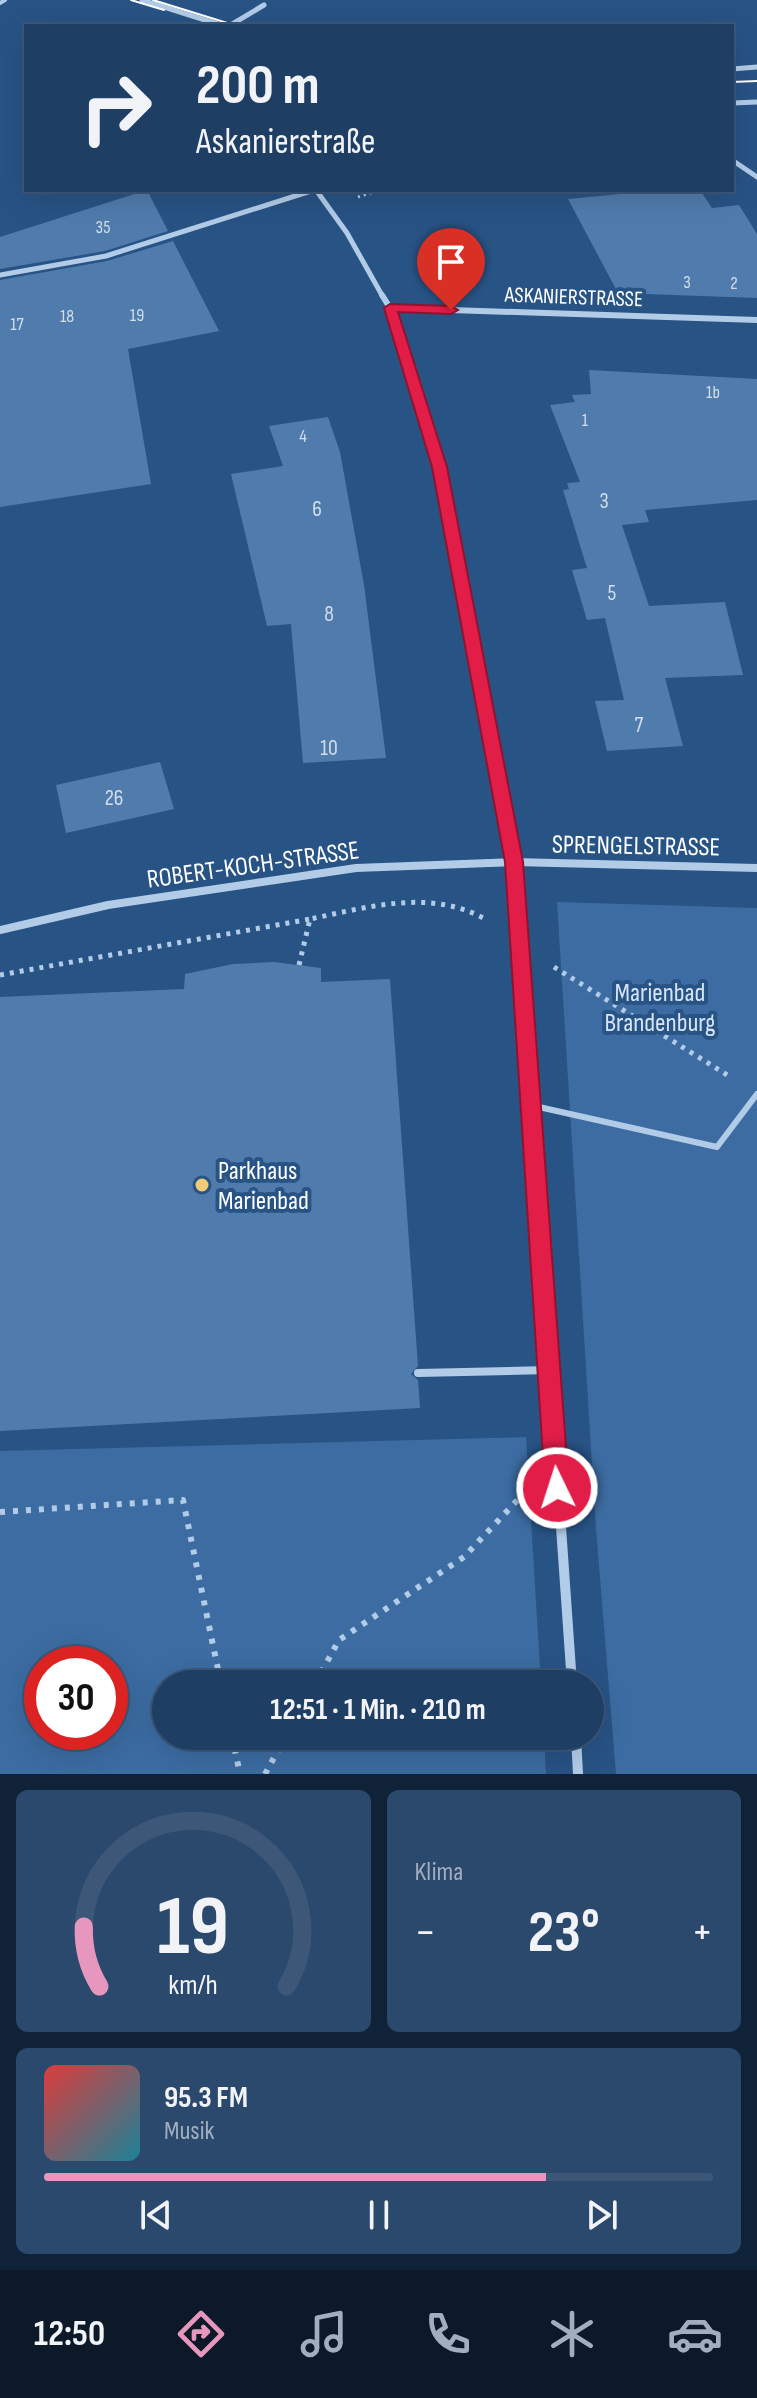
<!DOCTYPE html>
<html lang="de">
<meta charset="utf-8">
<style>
:root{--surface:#1e3e64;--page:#2b496d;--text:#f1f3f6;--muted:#a1aebf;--line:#3c5778;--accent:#e797bd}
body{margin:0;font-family:"Sofia Sans Condensed",sans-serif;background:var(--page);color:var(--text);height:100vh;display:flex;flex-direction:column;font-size:30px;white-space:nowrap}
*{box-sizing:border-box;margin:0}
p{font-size:26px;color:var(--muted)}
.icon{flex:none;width:44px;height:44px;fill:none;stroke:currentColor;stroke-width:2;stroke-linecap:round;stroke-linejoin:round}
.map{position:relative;height:1774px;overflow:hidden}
.drawer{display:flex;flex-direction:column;gap:16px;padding:16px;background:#102237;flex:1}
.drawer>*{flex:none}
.hud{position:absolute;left:24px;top:24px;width:710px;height:168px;border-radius:0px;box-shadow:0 8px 32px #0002,0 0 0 2px var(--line);background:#1e3e64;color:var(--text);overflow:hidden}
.speed{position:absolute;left:24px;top:1646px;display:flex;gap:16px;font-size:40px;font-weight:700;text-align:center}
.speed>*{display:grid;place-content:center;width:104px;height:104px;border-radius:50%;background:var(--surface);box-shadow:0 8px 32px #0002,0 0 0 2px var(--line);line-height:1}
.speed .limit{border:12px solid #d22;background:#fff;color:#111}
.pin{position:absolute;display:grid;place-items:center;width:68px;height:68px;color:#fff;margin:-82px -34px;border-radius:50% 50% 50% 0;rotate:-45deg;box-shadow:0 0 8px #0007}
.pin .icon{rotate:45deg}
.me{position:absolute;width:88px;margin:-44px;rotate:356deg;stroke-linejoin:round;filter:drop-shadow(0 0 6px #0008)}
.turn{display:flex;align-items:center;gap:28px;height:168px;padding:0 40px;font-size:36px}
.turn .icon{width:104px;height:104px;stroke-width:2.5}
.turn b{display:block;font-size:56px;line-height:68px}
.big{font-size:60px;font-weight:700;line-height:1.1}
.drawer .card{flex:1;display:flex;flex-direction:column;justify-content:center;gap:12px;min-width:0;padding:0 28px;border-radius:12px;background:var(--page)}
.drawer .dial{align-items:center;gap:0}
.dial svg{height:208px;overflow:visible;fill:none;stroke:var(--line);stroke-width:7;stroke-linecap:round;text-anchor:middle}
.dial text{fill:var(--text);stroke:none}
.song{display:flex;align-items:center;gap:24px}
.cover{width:96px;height:96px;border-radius:12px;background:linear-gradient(135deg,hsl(0 70% 55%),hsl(190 70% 35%))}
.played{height:8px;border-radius:4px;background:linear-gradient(90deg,var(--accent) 75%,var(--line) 75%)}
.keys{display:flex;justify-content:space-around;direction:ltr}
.heat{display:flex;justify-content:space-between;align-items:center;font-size:44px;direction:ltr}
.drawer .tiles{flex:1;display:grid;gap:16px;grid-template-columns:1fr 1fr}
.card:last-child{grid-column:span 2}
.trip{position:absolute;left:152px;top:1670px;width:452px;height:80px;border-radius:40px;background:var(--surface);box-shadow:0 8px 32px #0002,0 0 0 2px var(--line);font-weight:700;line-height:80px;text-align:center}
.menu{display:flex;height:128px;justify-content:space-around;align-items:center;background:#0c1928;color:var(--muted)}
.menu .icon{width:56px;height:56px}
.menu .active{color:var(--accent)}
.menu b{font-size:36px;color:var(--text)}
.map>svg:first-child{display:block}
.green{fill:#3c6ca2;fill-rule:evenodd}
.building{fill:#507cad}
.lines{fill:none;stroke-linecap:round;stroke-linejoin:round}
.path-far2{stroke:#b2cce8;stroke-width:3;stroke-dasharray:2 4;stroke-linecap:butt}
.path-far1{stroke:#b2cce8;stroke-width:5;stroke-dasharray:4 6;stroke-linecap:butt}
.path{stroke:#b2cce8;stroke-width:6;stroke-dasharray:5 8;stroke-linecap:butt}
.lane-far2{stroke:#b2cce8;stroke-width:4}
.lane-far1{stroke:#b2cce8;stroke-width:6}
.lane{stroke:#b2cce8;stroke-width:8}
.street-far3{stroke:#b2cce8;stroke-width:5}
.street-far2{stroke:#b2cce8;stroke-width:6}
.street-far1{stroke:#b2cce8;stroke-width:8}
.street{stroke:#b2cce8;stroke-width:10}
.tram{stroke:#fff;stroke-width:2}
.route{fill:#e11d48;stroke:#92132f;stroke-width:2}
.poi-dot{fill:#efcb78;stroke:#285385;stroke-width:3}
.labels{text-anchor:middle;stroke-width:8;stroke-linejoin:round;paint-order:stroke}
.far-number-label{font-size:18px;fill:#d3deea}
.far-street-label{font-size:22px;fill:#fff;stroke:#285385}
.number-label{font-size:22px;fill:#d3deea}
.street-label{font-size:26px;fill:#fff;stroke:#285385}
.park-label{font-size:26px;fill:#d6e5f6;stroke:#285385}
.poi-label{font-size:26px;fill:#fff;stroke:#285385;text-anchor:start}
</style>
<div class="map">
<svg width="757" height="1774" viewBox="0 0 757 1774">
<rect width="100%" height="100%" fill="#285385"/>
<path class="green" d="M557 902 757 908V1774H616L596 1529Z
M526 1437 541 1684H166V1736H544L546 1774H0V1451ZM42 1664H110V1732H42Z"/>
<path class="building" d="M147 190 168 231 105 251 0 269V237Z
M662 190H700L712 208 739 205 757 234V298L618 293 568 199Z
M173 241 219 331 128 349 151 484 0 507V280L107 261Z
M589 370 757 379V500L645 510 649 522 622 525 649 606 725 602 743 675 665 678 683 746 607 751 595 701 624 700 605 618 587 620 572 570 587 568 563 490 569 489 567 483 580 482 550 405 575 402 572 395 591 394Z
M328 417 340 452 364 585 386 758 303 763 291 624 267 626 231 474 283 466 269 426Z
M160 762 174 809 66 833 56 785Z
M274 962 321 968V982L390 979 418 1366 411 1374 418 1380 420 1408 0 1431V997L184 989 185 974 233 964Z"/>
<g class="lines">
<path class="path-far2" d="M358 197 380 190"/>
<path class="path-far1" d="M299 965 310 919C369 907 431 888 487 920
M554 967 732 1078
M0 975 310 919"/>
<path class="path" d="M0 1512 183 1500 221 1684
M315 1684 339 1640 464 1557 526 1491
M232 1736 240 1774
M265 1774 286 1736"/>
<path class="lane-far2" d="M0 3 5 0"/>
<path class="lane-far1" d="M530 1105 717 1147 757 1094"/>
<path class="lane" d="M418 1373 548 1370"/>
<path class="street-far3" d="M142 0 224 26
M229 26 264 5
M732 69 757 67
M732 103 757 102
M732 160 757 177
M316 190 347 233 383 297
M0 275 106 256 314 190"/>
<path class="street-far2" d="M382 295 390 308 440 467 479 675
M390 308 757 320"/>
<path class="street-far1" d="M479 673 514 862 535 1158
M0 930 108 905 356 868 514 862 757 868"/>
<path class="street" d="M535 1156 572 1684
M576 1736 578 1774"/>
<path class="tram" d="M131 0 164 10
M153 0 237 26
M732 82 757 81"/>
</g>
<path class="route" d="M390 304 451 306 458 310 451 314 398 312 447 467 523 862 569 1488 565 1497 557 1500 548 1497 545 1488 505 862 432 467 384 308Z"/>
<circle class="poi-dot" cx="202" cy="1185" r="8"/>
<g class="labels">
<g class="far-number-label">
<text x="103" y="233">35</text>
<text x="687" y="288">3</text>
<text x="734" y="289">2</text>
<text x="137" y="321">19</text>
<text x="67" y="322">18</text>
<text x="17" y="330">17</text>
<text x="713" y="398">1b</text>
<text x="585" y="426">1</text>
<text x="303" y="442">4</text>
</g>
<g class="far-street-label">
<text transform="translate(574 296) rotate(2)" y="8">ASKANIERSTRASSE</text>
</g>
<g class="number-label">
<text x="604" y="508">3</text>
<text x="317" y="516">6</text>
<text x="612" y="600">5</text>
<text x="329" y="621">8</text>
<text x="639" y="732">7</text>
<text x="329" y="755">10</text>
<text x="114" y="805">26</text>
</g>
<g class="street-label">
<text transform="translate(636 845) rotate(1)" y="9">SPRENGELSTRASSE</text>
<text transform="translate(253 864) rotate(-8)" y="9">ROBERT-KOCH-STRASSE</text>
</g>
<g class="park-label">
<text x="660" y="1001">Marienbad<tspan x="660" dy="30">Brandenburg</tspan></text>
</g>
<g class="poi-label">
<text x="218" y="1179">Parkhaus<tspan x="218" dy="30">Marienbad</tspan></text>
</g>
</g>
</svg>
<div class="speed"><div class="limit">30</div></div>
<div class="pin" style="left:451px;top:310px;background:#d93025"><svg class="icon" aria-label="arrive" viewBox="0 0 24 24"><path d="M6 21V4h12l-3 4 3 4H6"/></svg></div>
<svg class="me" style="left:557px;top:1488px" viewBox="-20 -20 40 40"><circle r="17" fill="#e11d48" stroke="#fff" stroke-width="3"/><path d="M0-11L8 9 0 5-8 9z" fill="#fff"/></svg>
<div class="trip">12:51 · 1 Min. · 210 m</div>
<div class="hud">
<div class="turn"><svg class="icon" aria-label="right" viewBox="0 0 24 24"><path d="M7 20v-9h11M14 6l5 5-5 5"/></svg><div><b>200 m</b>Askanierstraße</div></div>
</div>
</div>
<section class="drawer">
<div class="tiles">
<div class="card dial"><svg viewBox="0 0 100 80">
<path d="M14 69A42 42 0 1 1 86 69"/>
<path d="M14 69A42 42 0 0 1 8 46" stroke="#e797bd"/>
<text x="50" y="56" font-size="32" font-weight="700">19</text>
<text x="50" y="72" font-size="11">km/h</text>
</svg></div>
<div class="card"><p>Klima</p>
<div class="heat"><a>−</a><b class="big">23°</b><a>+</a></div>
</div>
<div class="card">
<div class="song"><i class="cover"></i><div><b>95.3 FM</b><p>Musik</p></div></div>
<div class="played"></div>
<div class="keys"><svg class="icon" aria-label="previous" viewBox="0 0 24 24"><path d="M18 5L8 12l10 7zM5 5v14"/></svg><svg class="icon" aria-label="pause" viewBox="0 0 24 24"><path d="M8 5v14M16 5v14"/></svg><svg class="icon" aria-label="next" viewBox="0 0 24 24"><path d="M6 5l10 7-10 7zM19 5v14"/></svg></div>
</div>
</div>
</section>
<nav class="menu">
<b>12:50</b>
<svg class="icon active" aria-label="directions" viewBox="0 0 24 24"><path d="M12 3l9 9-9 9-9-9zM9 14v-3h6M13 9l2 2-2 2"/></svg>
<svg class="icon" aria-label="music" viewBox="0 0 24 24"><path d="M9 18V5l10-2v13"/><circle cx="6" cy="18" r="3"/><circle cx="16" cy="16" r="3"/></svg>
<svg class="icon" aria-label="phone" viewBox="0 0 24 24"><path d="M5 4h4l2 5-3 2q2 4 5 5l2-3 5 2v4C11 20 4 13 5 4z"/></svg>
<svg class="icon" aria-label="climate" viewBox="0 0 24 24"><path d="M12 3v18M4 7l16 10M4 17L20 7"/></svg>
<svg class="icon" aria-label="car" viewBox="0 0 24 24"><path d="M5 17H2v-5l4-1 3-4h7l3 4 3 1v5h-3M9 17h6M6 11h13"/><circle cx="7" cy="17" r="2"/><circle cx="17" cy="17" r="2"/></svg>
</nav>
